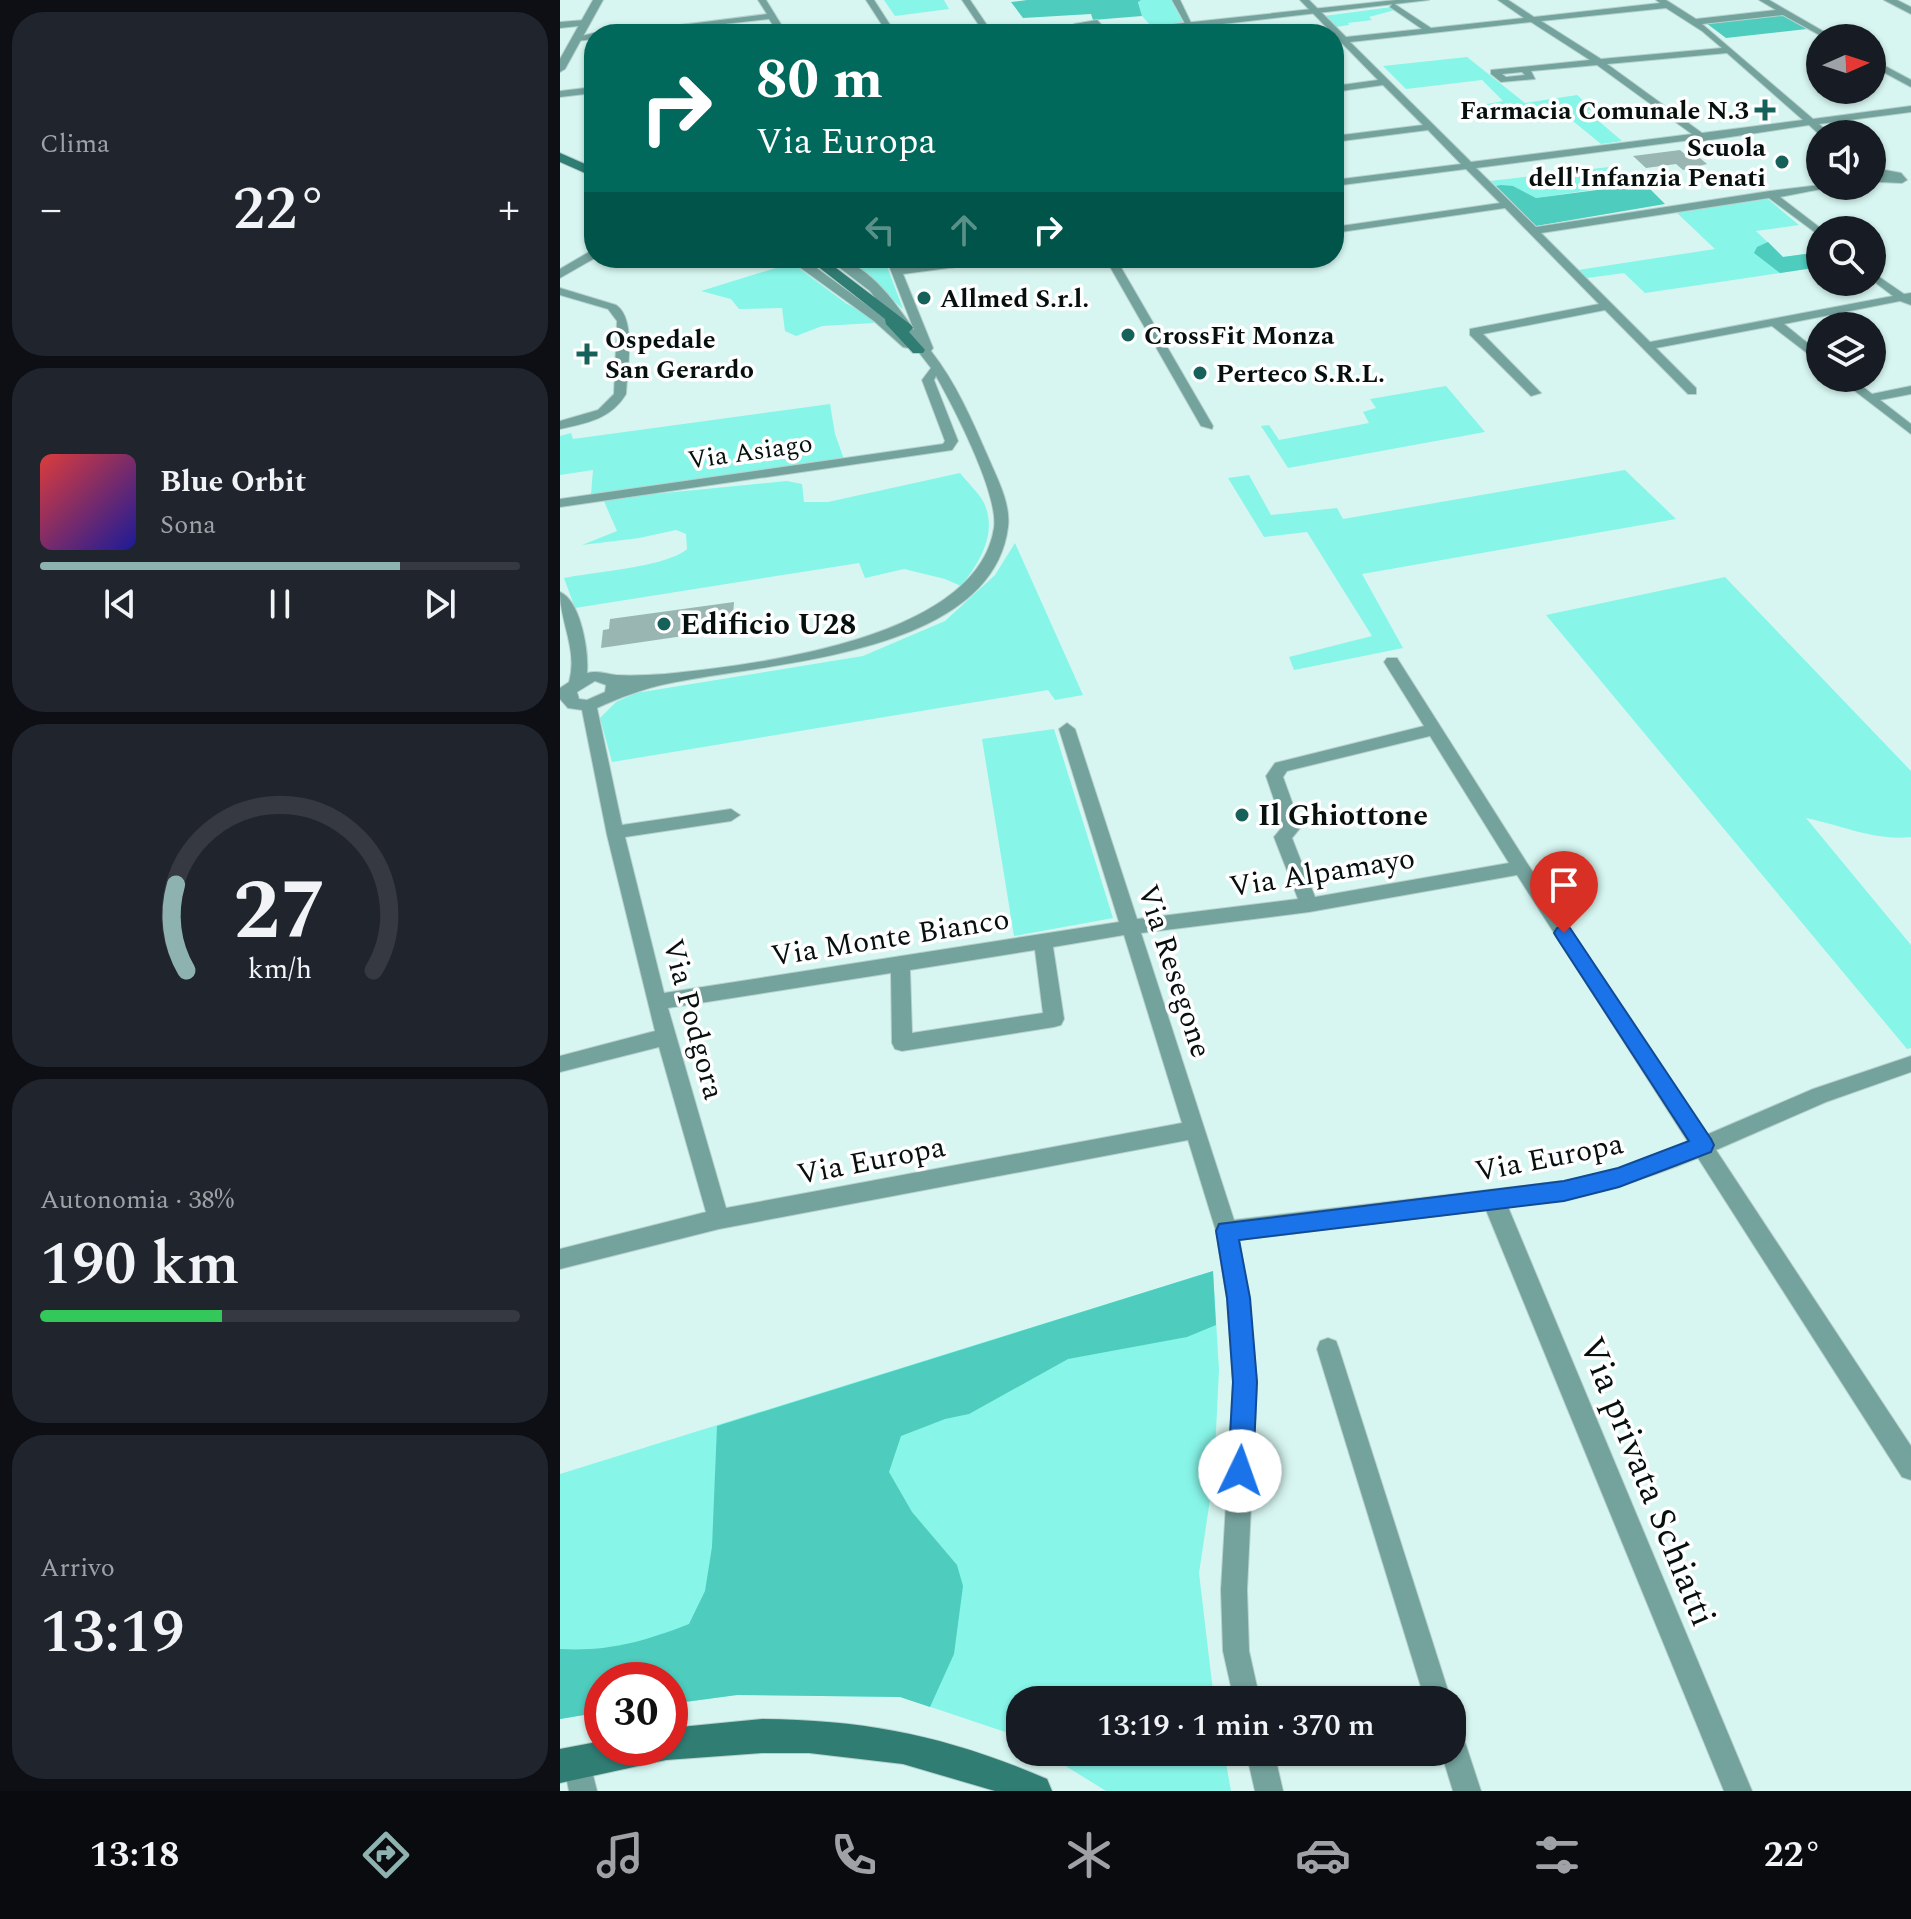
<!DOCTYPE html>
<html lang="it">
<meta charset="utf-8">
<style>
:root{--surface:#171b24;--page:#20242c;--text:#f1f3f6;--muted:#9ea1a6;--line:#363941;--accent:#8eb2b0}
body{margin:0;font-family:Spectral,serif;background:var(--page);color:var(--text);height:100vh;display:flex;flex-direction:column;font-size:30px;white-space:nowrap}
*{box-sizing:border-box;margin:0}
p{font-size:26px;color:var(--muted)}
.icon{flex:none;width:44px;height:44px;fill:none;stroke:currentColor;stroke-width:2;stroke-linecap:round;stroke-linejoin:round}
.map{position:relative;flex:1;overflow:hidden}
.drawer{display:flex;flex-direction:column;gap:12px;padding:12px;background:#0d0f14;width:560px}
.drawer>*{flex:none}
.hud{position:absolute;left:24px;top:24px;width:760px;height:244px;border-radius:32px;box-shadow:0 2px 6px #0004;background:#00695c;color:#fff;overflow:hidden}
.needle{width:52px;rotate:87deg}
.tools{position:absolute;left:1246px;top:24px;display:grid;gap:16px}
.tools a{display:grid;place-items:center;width:80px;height:80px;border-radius:50%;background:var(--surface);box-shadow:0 2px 6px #0004;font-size:40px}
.speed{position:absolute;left:24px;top:1662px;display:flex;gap:16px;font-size:40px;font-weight:700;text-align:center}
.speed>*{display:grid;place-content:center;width:104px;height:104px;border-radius:50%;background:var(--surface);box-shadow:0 2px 6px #0004;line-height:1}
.speed .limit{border:12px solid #d22;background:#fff;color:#111}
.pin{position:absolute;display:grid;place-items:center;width:68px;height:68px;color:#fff;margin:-82px -34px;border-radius:50% 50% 50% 0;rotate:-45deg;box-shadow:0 0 8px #0007}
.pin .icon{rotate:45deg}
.me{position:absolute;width:88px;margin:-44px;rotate:3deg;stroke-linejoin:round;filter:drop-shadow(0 0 6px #0008)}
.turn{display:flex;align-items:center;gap:28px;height:168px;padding:0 40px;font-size:36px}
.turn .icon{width:104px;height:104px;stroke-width:2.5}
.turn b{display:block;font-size:56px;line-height:68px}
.lanes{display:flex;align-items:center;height:76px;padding:0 40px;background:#0003;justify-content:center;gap:40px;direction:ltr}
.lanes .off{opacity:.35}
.big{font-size:60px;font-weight:600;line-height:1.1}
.drawer .widget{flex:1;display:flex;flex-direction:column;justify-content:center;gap:12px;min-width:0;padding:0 28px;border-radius:32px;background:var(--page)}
.drawer .dial{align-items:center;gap:0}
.dial svg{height:208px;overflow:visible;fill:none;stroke:var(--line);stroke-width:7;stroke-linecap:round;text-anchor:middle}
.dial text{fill:var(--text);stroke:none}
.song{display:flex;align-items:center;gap:24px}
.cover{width:96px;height:96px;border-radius:12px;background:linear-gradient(135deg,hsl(0 70% 55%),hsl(240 70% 35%))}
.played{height:8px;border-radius:4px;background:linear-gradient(90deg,var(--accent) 75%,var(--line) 75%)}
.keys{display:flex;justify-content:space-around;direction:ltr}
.heat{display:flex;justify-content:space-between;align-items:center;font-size:44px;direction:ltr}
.charge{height:12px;border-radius:6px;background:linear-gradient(90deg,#34c759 38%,var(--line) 0)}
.trip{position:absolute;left:446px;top:1686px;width:460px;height:80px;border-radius:32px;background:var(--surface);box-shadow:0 2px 6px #0004;font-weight:600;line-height:80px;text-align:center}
.menu{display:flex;height:128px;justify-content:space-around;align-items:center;background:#090b0e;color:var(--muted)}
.menu .icon{width:56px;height:56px}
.menu .current{color:var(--accent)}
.menu b{font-size:36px;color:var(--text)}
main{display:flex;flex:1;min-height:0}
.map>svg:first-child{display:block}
.green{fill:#87f5e8}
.forest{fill:#4eccbe}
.building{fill:#99b6b2}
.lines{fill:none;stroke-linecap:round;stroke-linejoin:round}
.minor-casing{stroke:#b6d1cd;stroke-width:2}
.tertiary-casing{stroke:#b6d1cd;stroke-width:2}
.secondary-casing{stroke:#b6d1cd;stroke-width:2}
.minor{fill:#74a29c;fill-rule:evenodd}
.tertiary{fill:#74a29c;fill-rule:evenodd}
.secondary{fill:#307d74;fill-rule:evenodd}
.route{fill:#1a73e8;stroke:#114b97;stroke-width:2}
.poi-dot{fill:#16625a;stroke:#fff;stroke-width:3}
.labels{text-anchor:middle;stroke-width:7;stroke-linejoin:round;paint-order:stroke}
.far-poi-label{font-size:26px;font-weight:bold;fill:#06110f;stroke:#fff;text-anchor:start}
.far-street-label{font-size:26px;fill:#06110f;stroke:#fff}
.poi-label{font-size:30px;font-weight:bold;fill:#06110f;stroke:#fff;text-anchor:start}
.street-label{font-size:30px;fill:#06110f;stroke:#fff}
.near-street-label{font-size:36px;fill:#06110f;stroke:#fff}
</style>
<main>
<section class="drawer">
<div class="widget"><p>Clima</p>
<div class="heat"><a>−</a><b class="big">22°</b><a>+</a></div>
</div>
<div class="widget">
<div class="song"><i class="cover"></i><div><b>Blue Orbit</b><p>Sona</p></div></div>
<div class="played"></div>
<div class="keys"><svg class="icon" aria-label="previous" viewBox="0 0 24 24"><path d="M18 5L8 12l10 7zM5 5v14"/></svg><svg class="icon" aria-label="pause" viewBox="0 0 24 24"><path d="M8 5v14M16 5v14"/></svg><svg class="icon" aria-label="next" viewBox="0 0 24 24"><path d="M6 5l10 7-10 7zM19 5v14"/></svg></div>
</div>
<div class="widget dial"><svg viewBox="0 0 100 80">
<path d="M14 69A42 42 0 1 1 86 69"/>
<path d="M14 69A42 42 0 0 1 10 36" stroke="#8eb2b0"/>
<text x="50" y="56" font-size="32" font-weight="700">27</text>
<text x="50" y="72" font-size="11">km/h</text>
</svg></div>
<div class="widget"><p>Autonomia · 38%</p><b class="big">190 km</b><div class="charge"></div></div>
<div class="widget"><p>Arrivo</p><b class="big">13:19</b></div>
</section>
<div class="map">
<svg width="1351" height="1791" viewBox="0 0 1351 1791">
<rect width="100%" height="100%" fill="#d7f6f1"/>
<path class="green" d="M324 0H384L389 9 335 16Z
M581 0H611L623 22 591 26 582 16 578 1Z
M832 7 835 10 809 17 812 20 788 23 789 25 776 27 764 16Z
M907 57 965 103 1017 95 1033 109 1027 111 1062 141 1041 144 997 108 932 116 922 105 943 101 922 80 846 89 823 66Z
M1049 167 1064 185 976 198 953 186H936L930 181Z
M1208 199 1239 225 1196 231 1223 257 1260 252V267L1085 293 1064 273 1027 278 1018 270 1155 249 1116 212Z
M324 258 343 309 301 272 281 259Z
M232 263 287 304 312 316 314 323 262 326 236 336 225 331 222 308 179 309 171 299 141 291Z
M886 386 925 432 728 468 701 426 709 425 719 440 809 423 803 412 816 408 810 399Z
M270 404 275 434 285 462 31 494 33 470 0 475V436L11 433 13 439Z
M1065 470 1116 519 802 574 843 648 734 670 729 657 812 636 747 532 704 537 668 478 689 475 711 515 777 508 783 519Z
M400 473C407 482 419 493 424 503 438 534 419 563 401 586L385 579 344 569 305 578 299 563 15 608 4 578C33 572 107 567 127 549L126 534 116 530 79 538 22 545 57 531 43 499 227 481 242 484 244 502H268Z
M455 543 523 695 495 700 488 690 52 762 40 718 56 702 76 693 303 656 385 621 435 575Z
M1165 577 1351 771V837C1313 841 1282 825 1246 818L1351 945V1048L1347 1049 986 615Z
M494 729 553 918 454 936 422 739Z
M653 1271 659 1370 654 1473 639 1573 654 1700H460V1737L341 1697 177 1695 110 1704V1680H42V1712L0 1719V1474Z
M483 1752H664L671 1791H546Z"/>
<path class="forest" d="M467 0H581L578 2 582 16 533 20 531 14 463 18 451 2Z
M1222 14 1247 29 1166 38 1146 23Z
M941 185 953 186 976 198 1075 185 1088 187 1105 204 976 226 936 186Z
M1208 242 1223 257 1260 252V267L1220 273 1194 253 1197 247Z
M653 1271 656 1325 627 1337 508 1359 409 1414 385 1419 341 1436 329 1472 352 1512 397 1565 403 1586 394 1654 370 1707 340 1697 177 1695 110 1704V1680H42V1712L0 1719V1649C47 1652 86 1641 129 1624L145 1591 152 1547 157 1426Z"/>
<path class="building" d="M1120 150 1126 155 1134 153 1147 164 1123 170 1116 164 1086 168 1073 156Z
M174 602 173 616 158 619V631L41 648 43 630 49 629 50 619Z"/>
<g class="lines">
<defs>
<path id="minor" d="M198 0H206L227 34H219L209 19 76 34H50L207 14Z
M306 0H314L336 34H328Z
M402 0H410L433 34H425Z
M612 0H620L633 27H627Z
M740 0H749L786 37 862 29 830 7 833 3 871 28 964 18 938 0H948L974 17 1100 3 1096 0H1106L1136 19 1216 10 1199 0H1209L1275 38H1265L1223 15 1142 24 1253 119 1351 106V112L1259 124 1270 134 1260 135 1249 125 1143 141 1138 139 916 168 976 227 1210 191 1260 185 1277 186 1220 197 1263 230H1260V236L1209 198 981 233 1090 342 1333 296 1312 280V272L1344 294 1351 293V305L1340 301 1224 324 1260 353V363L1212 326 1096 348 1136 388V394H1128L1045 310 923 334 981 393 971 396 910 335V329L1039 304 945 208 774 233V227L940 203 906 169 774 186V180L901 164 868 130 774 142V136L863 125 823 85 774 92V86L818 80ZM1106 8 1142 31 1162 48 1041 59 981 21ZM971 22 1030 60 931 70V74L941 82 975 79 971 71 1037 65 1132 134 911 162 790 42ZM1167 53 1243 120 1142 133 1047 64ZM962 72 965 75 946 77 942 74Z
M25 20 28 25 0 28V22Z
M537 20 550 34H542L535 26 514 24Z
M34 33V39L17 41 13 38Z
M1312 59 1351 80V87L1312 66Z
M1325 170 1341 173 1347 180 1342 183 1319 182 1315 175Z
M326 258H336L341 268 417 258H447L442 261 343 274 373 348 371 351C396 383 412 420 428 457 437 478 451 504 448 527 432 657 201 663 106 684 82 689 59 698 37 708L62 825 171 809 180 815 171 821 65 837 104 993 559 922 499 729 507 723 515 729 577 919 738 899 714 837 723 826 706 776 715 763 864 726 824 662 827 658H837L967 863 1146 1135 1253 1089 1351 1056V1072L1266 1102 1156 1150 1351 1446V1480L1342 1477 1138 1158C1076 1184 1014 1199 948 1207L1192 1791H1164L926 1210 679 1240 689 1298 697 1382 687 1590 689 1651 700 1700H674L663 1651 661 1590 673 1382 667 1298 656 1231 628 1140 159 1229 0 1269V1249L146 1212 99 1047 0 1072V1056L95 1031 47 835 22 710 8 708 0 699V688L9 682C18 649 0 624 0 592 21 601 29 652 27 673 39 670 46 674 56 675 72 676 90 675 105 674 196 665 417 639 434 528 439 494 393 406 376 376L374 380 398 441 392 450 0 507V499L383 444 385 441 362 380 371 368 340 328 346 324 354 330ZM35 681 46 685 45 692 27 700 19 699 17 692ZM870 736 949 863 755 897 732 838 741 827 723 777 727 771ZM957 875 1128 1142 1059 1169 1004 1181 674 1220 581 933 749 912ZM564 935 622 1123 166 1208 108 1008 331 973 332 1043 335 1049 342 1051 494 1027 501 1025 504 1019 493 947ZM475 950 483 1013 352 1033 350 970Z
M545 258H585L559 264 653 426 652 429 641 426Z
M0 288 56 305C77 319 67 370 66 394 51 419 27 423 0 429V421L38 410 54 394 57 321 48 309 0 295Z
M1278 378H1292L1312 394 1351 386V394L1320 400 1351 424V434Z
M768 1338 776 1341 779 1349 891 1700H865L757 1349 760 1341Z
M892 1729 902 1733 921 1791H893L881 1752H892Z
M17 1747 27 1751 37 1791H9L3 1761 7 1751Z
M686 1752H714L723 1791H695Z"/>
<path id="tertiary" d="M33 0H43L5 69 0 72V59Z
M836 0H869L578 34H544L549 31Z
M1324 0H1337L1351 7V14Z
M34 87V93L0 97V91Z
M34 249 35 258 0 278V269Z
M227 258H243L338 328 310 291 267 258C305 258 333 300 353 328L343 331 355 344 348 348 343 347 314 321Z"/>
<path id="secondary" d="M0 153 34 168V177L0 162Z
M247 258H263L351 325 353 328 349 332 365 350 363 353H353L326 324 325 319Z
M202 1719C310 1720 389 1737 487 1779L492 1791H435L343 1764 249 1753H202L106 1760 0 1783V1749L42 1741V1748H110V1728Z"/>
</defs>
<use href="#minor" class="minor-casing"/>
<use href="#tertiary" class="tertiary-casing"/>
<use href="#secondary" class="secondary-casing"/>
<use href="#minor" class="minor"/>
<use href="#tertiary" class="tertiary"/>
<use href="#secondary" class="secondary"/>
</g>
<path class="route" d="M1004 926 1010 928 1151 1139 1154 1145 1151 1152 1059 1187 1004 1201 679 1240 690 1298 697 1382 693 1471 689 1480 680 1483 671 1480 668 1471 673 1382 667 1298 656 1231 659 1224 1004 1181 1058 1168 1129 1141 997 938 994 933 997 928Z"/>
<g class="poi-dot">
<path d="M1201 98h8v8h8v8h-8v8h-8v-8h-8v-8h8z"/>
<circle cx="1222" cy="162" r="8"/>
<circle cx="364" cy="298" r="8"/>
<circle cx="568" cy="335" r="8"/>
<path d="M23 342h8v8h8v8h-8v8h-8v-8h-8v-8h8z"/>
<circle cx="640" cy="373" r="8"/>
<circle cx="104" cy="624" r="8"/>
<circle cx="682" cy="815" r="8"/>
</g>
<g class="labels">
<g class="far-poi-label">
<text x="1189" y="119" text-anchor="end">Farmacia Comunale N.3</text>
<text x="1206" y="156" text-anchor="end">Scuola<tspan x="1206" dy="30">dell'Infanzia Penati</tspan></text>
<text x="380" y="307">Allmed S.r.l.</text>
<text x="584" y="344">CrossFit Monza</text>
<text x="45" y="348">Ospedale<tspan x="45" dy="30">San Gerardo</tspan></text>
<text x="656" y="382">Perteco S.R.L.</text>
</g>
<g class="far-street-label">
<text transform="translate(190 451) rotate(-8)" y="9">Via Asiago</text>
</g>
<g class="poi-label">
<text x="120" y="634">Edificio U28</text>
<text x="698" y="825">Il Ghiottone</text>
</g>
<g class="street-label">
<text transform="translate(762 872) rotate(-9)" y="10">Via Alpamayo</text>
<text transform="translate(330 937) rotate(-9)" y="10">Via Monte Bianco</text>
<text transform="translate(615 971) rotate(72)" y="10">Via Resegone</text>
<text transform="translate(134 1019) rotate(75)" y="10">Via Podgora</text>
<text transform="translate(989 1157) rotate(-11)" y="10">Via Europa</text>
<text transform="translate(311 1160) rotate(-11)" y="10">Via Europa</text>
</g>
<g class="near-street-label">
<text transform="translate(1089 1481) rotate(68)" y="13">Via privata Schiatti</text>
</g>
</g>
</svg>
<div class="tools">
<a><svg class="needle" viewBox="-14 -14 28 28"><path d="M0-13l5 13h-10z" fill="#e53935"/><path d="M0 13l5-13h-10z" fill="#9ea1a6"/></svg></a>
<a><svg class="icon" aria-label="sound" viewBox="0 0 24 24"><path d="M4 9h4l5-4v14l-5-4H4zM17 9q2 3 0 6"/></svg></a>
<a><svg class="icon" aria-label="search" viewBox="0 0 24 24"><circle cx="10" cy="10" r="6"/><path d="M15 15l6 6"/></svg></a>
<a><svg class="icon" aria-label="layers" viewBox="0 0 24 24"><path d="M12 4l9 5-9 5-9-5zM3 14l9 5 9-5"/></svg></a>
</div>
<div class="speed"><div class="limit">30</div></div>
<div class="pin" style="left:1004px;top:933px;background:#d93025"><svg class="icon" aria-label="arrive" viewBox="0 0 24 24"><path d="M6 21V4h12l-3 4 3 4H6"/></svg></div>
<svg class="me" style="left:680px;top:1471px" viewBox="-20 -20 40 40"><circle r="19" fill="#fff"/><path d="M0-13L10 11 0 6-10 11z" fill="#1a73e8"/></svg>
<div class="trip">13:19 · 1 min · 370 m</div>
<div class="hud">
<div class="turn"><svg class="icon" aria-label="right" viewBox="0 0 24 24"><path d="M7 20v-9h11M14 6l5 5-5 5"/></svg><div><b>80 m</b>Via Europa</div></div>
<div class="lanes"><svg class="icon off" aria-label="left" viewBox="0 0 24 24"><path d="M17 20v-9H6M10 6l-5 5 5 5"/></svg><svg class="icon off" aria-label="ahead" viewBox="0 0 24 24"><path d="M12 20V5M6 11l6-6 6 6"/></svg><svg class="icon" aria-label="right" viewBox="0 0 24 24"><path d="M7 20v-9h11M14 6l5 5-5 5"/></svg></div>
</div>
</div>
</main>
<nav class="menu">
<b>13:18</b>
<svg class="icon current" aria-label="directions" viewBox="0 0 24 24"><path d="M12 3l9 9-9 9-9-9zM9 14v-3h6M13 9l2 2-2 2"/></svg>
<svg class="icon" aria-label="music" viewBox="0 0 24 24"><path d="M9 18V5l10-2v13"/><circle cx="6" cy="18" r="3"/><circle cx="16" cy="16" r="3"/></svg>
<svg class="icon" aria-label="phone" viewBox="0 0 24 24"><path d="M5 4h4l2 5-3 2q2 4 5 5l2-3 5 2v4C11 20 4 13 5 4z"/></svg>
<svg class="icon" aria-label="climate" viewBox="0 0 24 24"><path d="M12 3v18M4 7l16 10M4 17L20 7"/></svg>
<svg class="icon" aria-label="car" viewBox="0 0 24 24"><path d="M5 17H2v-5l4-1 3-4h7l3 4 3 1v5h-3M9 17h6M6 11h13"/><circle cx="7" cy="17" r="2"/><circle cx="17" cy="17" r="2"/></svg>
<svg class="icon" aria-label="filters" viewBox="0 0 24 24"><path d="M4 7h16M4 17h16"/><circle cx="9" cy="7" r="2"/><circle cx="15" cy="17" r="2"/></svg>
<b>22°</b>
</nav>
